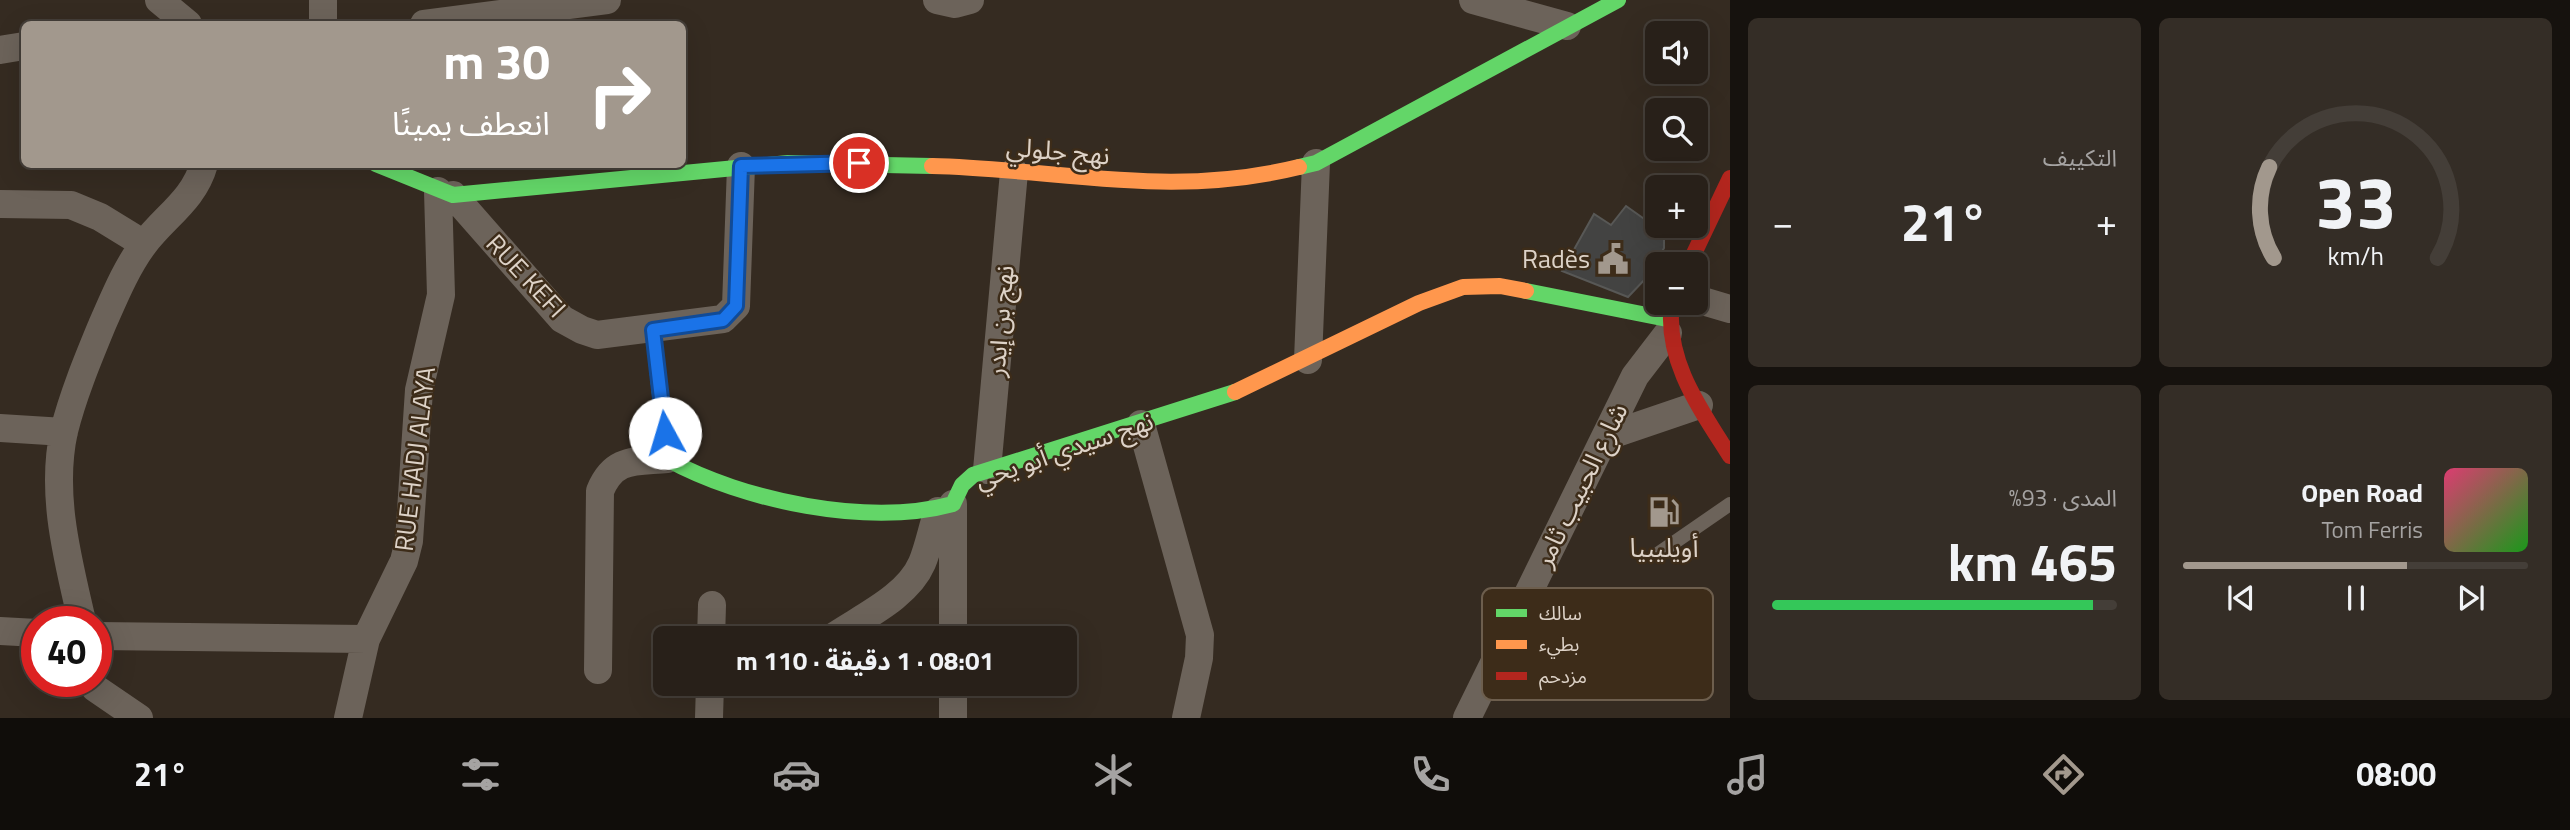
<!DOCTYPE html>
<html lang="ar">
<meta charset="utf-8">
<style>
:root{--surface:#282019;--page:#342d26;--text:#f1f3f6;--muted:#a5a3a2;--line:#443e38;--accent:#a2988d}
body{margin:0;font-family:"Titillium Web","Noto Sans Arabic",sans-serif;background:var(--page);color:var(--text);direction:rtl;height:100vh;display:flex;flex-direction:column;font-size:26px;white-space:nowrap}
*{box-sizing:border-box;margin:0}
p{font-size:23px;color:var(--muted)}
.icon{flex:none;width:38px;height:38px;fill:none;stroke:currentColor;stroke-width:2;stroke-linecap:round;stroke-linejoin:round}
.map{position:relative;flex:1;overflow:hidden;direction:ltr}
.side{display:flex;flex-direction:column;gap:18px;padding:18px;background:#16120e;width:840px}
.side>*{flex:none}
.banner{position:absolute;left:21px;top:21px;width:665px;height:147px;border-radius:10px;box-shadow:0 7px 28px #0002,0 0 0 2px var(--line);direction:rtl;background:#a2988d;color:#fff;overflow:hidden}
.fabs{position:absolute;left:1645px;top:21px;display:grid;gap:14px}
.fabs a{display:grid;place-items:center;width:63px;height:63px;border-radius:10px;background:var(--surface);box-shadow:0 7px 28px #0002,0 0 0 2px var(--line);font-size:35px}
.speed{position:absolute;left:21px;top:606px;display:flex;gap:14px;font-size:35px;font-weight:700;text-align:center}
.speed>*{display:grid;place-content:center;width:91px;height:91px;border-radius:50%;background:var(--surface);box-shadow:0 7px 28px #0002,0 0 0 2px var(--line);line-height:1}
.speed .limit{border:10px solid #d22;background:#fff;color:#111}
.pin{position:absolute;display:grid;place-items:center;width:60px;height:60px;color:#fff;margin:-30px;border:4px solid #fff;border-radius:50%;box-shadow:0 2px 7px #0007}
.me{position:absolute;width:77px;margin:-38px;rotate:354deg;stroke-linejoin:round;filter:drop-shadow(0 0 5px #0008)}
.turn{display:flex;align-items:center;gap:24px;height:147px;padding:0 21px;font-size:32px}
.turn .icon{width:91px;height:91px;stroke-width:2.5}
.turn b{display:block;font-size:49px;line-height:60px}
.big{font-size:52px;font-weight:700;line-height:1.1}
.side .widget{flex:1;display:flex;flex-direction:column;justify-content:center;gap:10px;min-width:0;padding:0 24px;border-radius:10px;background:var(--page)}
.side .dial{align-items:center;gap:0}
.dial svg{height:182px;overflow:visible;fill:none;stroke:var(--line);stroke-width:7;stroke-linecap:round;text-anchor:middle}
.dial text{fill:var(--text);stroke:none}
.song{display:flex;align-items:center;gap:21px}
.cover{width:84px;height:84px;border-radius:10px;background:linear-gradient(135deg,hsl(340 70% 55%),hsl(120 70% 35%))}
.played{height:7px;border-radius:4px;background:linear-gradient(90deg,var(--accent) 65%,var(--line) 65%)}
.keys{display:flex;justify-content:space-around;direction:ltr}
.heat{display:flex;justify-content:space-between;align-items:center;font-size:38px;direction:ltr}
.charge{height:10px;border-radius:5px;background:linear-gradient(90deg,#34c759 93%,var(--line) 0)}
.side .tiles{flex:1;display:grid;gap:18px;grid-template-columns:repeat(2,1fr)}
.trip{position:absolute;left:653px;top:626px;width:424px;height:70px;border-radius:10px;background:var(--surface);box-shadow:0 7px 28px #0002,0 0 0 2px var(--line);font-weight:700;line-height:70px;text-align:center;direction:rtl}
.dock{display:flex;height:112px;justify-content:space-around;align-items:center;background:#100d0a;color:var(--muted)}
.dock .icon{width:49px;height:49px}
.dock .on{color:var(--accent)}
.dock b{font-size:32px;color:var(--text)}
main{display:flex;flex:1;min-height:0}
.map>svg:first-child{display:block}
.building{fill:#434342;stroke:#585856;stroke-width:2}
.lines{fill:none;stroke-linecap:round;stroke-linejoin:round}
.lane{stroke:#6c635a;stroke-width:14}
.street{stroke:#6c635a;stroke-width:28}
.fast{stroke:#63d668;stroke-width:16}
.slow{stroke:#ff974d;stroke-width:16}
.jam{stroke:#b3261e;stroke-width:16}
.route-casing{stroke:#114b97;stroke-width:18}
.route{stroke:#1a73e8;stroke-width:12}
.labels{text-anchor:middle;stroke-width:5;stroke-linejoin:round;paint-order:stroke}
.street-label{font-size:26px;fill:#ddd2c7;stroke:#3d2c19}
.poi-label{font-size:26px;fill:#ddd2c7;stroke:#3d2c19;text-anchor:end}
.key{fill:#3d2c19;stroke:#6d5e4d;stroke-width:2}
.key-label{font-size:19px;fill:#ddd2c7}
</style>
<main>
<section class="side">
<div class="tiles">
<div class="widget dial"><svg viewBox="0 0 100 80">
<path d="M14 69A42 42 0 1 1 86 69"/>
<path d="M14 69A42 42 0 0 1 12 29" stroke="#a2988d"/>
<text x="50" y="56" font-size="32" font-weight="700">33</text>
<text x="50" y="72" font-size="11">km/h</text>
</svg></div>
<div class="widget"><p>التكييف</p>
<div class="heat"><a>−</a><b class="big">21°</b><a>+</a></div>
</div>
<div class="widget">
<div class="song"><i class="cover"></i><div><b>Open Road</b><p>Tom Ferris</p></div></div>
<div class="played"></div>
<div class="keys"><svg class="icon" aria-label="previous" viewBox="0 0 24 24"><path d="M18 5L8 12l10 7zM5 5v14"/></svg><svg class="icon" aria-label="pause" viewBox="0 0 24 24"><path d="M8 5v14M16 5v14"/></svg><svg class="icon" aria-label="next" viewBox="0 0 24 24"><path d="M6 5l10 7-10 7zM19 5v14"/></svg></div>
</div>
<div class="widget"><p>المدى · 93%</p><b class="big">465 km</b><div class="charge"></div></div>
</div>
</section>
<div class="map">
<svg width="1730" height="718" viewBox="0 0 1730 718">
<rect width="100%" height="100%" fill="#352b21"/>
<path class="building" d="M1626 206 1664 233V248L1650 274 1628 297 1562 271 1594 214 1611 225Z"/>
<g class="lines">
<path class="lane" d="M1659 553 1730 504"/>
<path class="street" d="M159 0 188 24
M323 0V24
M937 0 955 4 970 0
M1473 0 1567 26
M424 24 607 0
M0 50 24 46
M453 195 562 319 582 330 597 335 723 319 736 306 741 166
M0 204 71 205 100 217 144 244
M1696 299 1730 309
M1308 360 1316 163
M1141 424 1200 635 1199 658 1186 718
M0 428 64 432
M1605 437 1699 405
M987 470 1014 172
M82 621C68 560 50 494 64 431 73 395 88 359 102 325 114 298 126 268 144 244 165 216 194 200 204 164
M0 631 37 633
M96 636 366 639
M711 639 712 605
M830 639C860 618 907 598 922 563 929 546 932 528 938 511
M953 639V504
M598 670 600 491C614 457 635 462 667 459
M95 688 139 718
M348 718 366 639 404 561 409 541 419 390 441 295 438 191
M709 718 710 684
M953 718V684
M1467 718 1635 376 1668 333"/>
<path class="fast" d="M376 164 453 195 788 163 932 166
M1299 167 1316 163 1618 0
M1526 291 1667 319
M653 330 667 459C743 501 868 527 953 504L962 485 973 475 1235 392"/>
<path class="slow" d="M932 166C1061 169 1169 199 1299 167
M1235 392 1419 303 1463 287 1500 286 1526 291"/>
<path class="jam" d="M1689 264 1730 178
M1672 303C1664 360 1701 410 1730 456"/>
</g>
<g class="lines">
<defs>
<path id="route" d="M665 433 653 330 723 320 736 306 741 166 859 163"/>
</defs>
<use href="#route" class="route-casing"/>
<use href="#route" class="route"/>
</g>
<defs>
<symbol id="civic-bare" viewBox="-9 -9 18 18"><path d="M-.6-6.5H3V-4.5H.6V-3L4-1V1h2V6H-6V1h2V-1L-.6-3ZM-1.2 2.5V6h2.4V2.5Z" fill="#a2988d" stroke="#3d2c19" stroke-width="2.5" paint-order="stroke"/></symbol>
<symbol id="fuel-bare" viewBox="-9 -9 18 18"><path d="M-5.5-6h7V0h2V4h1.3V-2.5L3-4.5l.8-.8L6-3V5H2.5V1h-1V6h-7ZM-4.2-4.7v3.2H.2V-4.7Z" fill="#a2988d" stroke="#3d2c19" stroke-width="2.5" paint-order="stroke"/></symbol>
</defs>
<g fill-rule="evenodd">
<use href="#civic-bare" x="1591" y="237" width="44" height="44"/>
<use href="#fuel-bare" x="1642" y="490" width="44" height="44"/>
</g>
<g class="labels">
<g class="street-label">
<text transform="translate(1058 151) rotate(5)" y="9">نهج جلولي</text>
<text transform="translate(526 276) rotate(47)" y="9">RUE KEFI</text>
<text transform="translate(1000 321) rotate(-85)" y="9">نهج بن إيدر</text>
<text transform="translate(1064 450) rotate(-19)" y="9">نهج سيدي أبو يحي</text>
<text transform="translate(415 459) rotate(-83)" y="9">RUE HADJ ALAYA</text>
<text transform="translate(1581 485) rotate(-64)" y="9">شارع الحبيب ثامر</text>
</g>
<g class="poi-label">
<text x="1590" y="268">Radès</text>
<text x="1664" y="557" text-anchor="middle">أويليبيا</text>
</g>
</g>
<rect x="1482" y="588" width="231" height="112" rx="10" class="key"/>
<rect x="1496" y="609" width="31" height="8" fill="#63d668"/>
<rect x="1496" y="640" width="31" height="9" fill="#ff974d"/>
<rect x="1496" y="672" width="31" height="8" fill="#b3261e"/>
<g class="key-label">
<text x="1539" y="620">سالك</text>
<text x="1539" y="651">بطيء</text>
<text x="1539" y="683">مزدحم</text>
</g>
</svg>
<div class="fabs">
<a><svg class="icon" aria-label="sound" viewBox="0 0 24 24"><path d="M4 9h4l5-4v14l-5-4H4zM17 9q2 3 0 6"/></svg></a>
<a><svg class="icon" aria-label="search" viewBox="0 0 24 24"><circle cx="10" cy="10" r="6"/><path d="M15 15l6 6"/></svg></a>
<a>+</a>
<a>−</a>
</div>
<div class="speed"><div class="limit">40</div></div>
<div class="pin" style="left:859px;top:163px;background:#d93025"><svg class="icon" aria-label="arrive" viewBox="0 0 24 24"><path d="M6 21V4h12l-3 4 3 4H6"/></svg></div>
<svg class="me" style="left:665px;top:433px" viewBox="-20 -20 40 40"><circle r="19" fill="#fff"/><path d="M0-13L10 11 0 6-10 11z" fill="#1a73e8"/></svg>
<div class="trip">08:01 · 1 دقيقة · 110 m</div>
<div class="banner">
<div class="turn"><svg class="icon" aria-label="right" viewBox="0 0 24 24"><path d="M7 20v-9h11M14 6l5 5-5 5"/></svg><div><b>30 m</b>انعطف يمينًا</div></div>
</div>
</div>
</main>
<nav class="dock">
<b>08:00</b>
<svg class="icon on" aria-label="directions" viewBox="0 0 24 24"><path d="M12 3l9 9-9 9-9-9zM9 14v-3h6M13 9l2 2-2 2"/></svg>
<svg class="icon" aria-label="music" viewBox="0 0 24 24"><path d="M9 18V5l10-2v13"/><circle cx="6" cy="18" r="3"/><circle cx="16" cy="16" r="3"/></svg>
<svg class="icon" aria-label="phone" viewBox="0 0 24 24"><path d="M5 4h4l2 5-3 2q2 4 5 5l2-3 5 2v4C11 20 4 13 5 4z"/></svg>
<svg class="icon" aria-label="climate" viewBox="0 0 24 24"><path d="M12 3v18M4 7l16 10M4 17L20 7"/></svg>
<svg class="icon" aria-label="car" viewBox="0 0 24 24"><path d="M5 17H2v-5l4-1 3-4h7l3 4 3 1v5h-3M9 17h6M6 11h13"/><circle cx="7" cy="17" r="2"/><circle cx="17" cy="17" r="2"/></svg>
<svg class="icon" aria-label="filters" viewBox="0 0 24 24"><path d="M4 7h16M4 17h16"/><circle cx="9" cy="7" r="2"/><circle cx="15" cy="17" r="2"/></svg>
<b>21°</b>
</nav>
